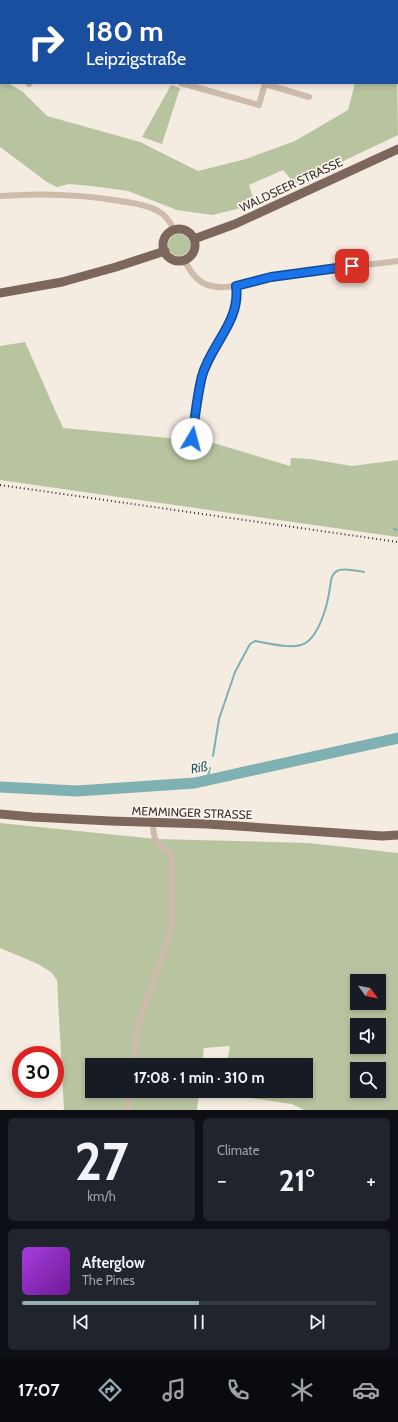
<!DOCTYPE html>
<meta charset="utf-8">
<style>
:root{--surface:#171b24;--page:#20242c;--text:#f1f3f6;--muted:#9ea1a6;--line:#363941;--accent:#92aeb2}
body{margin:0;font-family:Cabin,sans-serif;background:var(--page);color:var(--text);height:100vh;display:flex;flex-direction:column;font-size:15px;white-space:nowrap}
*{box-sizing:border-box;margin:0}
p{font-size:13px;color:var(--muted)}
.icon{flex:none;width:22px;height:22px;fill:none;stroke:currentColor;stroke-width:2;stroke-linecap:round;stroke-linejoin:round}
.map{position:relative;height:1110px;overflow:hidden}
.drawer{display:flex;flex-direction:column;gap:8px;padding:8px;background:#0d0f14;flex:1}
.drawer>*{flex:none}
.guide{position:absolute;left:0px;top:0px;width:398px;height:84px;box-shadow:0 2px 6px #0003;background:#1a4fa0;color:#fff;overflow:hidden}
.needle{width:26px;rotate:123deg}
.tools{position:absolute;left:350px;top:974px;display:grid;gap:8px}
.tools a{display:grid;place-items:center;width:36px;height:36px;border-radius:0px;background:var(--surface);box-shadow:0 2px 6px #0003;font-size:20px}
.speed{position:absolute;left:12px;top:1046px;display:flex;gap:8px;font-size:20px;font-weight:700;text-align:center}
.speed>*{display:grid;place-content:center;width:52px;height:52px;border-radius:50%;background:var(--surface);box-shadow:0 2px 6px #0003;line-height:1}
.speed .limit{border:6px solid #d22;background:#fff;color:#111}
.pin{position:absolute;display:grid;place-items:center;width:34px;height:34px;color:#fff;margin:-17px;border-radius:8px;box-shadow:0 2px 6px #0006}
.me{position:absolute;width:44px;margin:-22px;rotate:8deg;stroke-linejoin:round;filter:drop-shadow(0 0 3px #0008)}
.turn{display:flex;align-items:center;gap:14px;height:84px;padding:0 20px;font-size:18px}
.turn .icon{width:52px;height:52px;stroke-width:2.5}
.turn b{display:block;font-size:28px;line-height:34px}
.big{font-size:30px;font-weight:700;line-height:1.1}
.drawer .card{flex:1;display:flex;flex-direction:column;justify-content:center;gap:6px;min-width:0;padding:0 14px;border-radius:6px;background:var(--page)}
.drawer .dial{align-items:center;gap:0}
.dial b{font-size:52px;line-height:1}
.song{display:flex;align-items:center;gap:12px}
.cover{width:48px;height:48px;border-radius:6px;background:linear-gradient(135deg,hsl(280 70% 55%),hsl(280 70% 35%))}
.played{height:4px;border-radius:2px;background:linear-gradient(90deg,var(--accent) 50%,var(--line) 50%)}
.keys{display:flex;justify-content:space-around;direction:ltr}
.heat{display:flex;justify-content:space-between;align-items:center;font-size:22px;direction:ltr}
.drawer .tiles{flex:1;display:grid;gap:8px;grid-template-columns:1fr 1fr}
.card:last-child{grid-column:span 2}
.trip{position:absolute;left:85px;top:1058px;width:228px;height:40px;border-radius:0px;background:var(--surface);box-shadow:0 2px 6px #0003;font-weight:700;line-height:40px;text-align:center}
.tabs{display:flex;height:64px;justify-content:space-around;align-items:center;background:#090b0e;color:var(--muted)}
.tabs .icon{width:28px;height:28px}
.tabs .current{color:var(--accent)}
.tabs b{font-size:18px;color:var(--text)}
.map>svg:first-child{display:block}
.green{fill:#b8c4a0;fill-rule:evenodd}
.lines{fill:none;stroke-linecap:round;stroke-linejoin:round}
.stream{stroke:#7fb0b2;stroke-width:2}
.river{stroke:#7fb0b2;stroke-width:11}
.minor{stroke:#cdbbac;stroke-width:6}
.tertiary{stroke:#cdbbac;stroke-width:7}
.primary{stroke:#7d675c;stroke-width:9}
.rail{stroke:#3b302b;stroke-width:2;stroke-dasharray:1 3;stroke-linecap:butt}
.route-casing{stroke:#114b97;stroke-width:10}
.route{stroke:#1a73e8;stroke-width:7}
.labels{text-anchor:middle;stroke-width:3.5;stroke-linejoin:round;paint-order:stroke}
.street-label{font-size:12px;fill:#3b302b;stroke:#fbf5ee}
.water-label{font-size:13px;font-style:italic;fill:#1f5a5e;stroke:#fbf5ee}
</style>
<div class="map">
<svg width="398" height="1110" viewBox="0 0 398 1110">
<rect width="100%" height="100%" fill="#f4ebe1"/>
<path class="green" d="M212 0H374L376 1H215Z
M397 68 398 135 295 184 283 170 249 185 255 203 237 209 212 215 177 210 128 191 92 186 69 184 57 187 47 182 0 147V83H8L23 92 47 116 140 142 198 171 246 159 295 141 348 110 355 83H397Z
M171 85 180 88 162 144 142 137Z
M168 245a11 11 0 1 1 22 0a11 11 0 1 1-22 0Z
M25 342 63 428 210 442 290 466 291 458 310 459 352 466 398 460V537L0 480V346Z
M0 823 156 839 309 843 398 853V1110H304L292 1104 224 1094V1091H306V1065H227L230 1046 204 1048 202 1065H92V1091H199L197 1110H64L57 980 51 972 38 964 0 948ZM357 981H379V1003H357ZM357 1025H379V1047H357ZM357 1069H379V1091H357Z"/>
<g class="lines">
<path class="stream" d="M394 529 398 530
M213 756 219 719 235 672 250 644 255 641C267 643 290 649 301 645 319 640 328 603 330 587 331 581 331 574 337 571 343 567 357 571 364 572
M207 780 210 768"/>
<path class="river" d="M0 787 77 791 195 783 398 738"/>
<path class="minor" d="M120 0 123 1
M11 1 12 0
M84 1 85 0
M181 83 259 105 265 83
M29 84 30 83
M265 84 309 97
M0 196C41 193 79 194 120 201 132 203 145 204 156 210 165 214 170 221 174 230
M184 260C190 271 198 284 212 286 228 290 243 283 259 279 269 277 279 276 289 274 325 268 362 266 398 261
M192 439C195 418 197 396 202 376 211 344 241 321 236 286
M133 1065 137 1029 165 948 172 925 171 854C157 844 153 841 153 823
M128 1110 130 1091"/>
<path class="tertiary" d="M184 0 187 1
M397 61H398"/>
<path class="primary" d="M163 245a16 16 0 1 1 32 0a16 16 0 1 1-32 0Z
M194 239 235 224 398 149
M0 293 62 282 116 267 165 251
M0 814 33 817 110 821 207 824 382 836 398 835"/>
<path class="rail" d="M0 485 398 542"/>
</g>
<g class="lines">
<defs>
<path id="route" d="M192 439C195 418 197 396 202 376 211 344 241 321 236 286L271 277 352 266"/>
</defs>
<use href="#route" class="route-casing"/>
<use href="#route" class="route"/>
</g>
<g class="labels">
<g class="street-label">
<text transform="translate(291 185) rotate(-25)" y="4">WALDSEER STRASSE</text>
<text transform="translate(192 813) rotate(2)" y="4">MEMMINGER STRASSE</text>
</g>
<g class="water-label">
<text transform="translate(199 767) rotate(-10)" y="5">Riß</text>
</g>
</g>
</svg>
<div class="tools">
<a><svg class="needle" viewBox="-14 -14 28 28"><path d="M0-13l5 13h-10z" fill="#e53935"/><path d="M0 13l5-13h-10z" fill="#9ea1a6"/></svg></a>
<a><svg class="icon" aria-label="sound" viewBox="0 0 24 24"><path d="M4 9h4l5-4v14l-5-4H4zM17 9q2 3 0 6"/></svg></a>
<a><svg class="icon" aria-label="search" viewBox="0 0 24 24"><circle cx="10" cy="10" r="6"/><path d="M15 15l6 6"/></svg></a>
</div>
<div class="speed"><div class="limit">30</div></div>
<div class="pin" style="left:352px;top:266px;background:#d93025"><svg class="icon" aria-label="arrive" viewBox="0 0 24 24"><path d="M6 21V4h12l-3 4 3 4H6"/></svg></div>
<svg class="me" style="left:192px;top:439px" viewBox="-20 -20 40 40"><circle r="19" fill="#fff"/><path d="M0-13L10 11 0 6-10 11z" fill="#1a73e8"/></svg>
<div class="trip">17:08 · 1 min · 310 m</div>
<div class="guide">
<div class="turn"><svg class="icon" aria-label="right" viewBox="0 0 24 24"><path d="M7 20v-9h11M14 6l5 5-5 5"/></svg><div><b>180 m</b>Leipzigstraße</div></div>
</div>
</div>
<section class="drawer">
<div class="tiles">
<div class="card dial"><b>27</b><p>km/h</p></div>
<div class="card"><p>Climate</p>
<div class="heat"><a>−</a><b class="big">21°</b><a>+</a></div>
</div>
<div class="card">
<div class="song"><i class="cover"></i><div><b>Afterglow</b><p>The Pines</p></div></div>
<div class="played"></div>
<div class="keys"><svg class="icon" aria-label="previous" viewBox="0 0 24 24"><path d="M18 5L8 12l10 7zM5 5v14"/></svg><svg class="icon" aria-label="pause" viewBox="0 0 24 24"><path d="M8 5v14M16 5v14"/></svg><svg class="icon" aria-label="next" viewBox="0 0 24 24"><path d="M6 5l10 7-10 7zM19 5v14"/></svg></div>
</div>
</div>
</section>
<nav class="tabs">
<b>17:07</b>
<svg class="icon current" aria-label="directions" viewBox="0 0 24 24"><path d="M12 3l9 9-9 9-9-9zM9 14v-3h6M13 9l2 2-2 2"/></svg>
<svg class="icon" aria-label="music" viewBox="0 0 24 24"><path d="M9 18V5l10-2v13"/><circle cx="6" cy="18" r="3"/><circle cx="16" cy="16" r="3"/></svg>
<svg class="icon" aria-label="phone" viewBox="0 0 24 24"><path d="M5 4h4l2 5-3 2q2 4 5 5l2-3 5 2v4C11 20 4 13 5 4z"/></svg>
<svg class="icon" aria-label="climate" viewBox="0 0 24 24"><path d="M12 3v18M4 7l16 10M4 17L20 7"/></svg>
<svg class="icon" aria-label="car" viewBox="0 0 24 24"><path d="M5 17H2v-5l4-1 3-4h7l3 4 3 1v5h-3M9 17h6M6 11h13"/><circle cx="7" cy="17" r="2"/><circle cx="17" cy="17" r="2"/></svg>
</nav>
